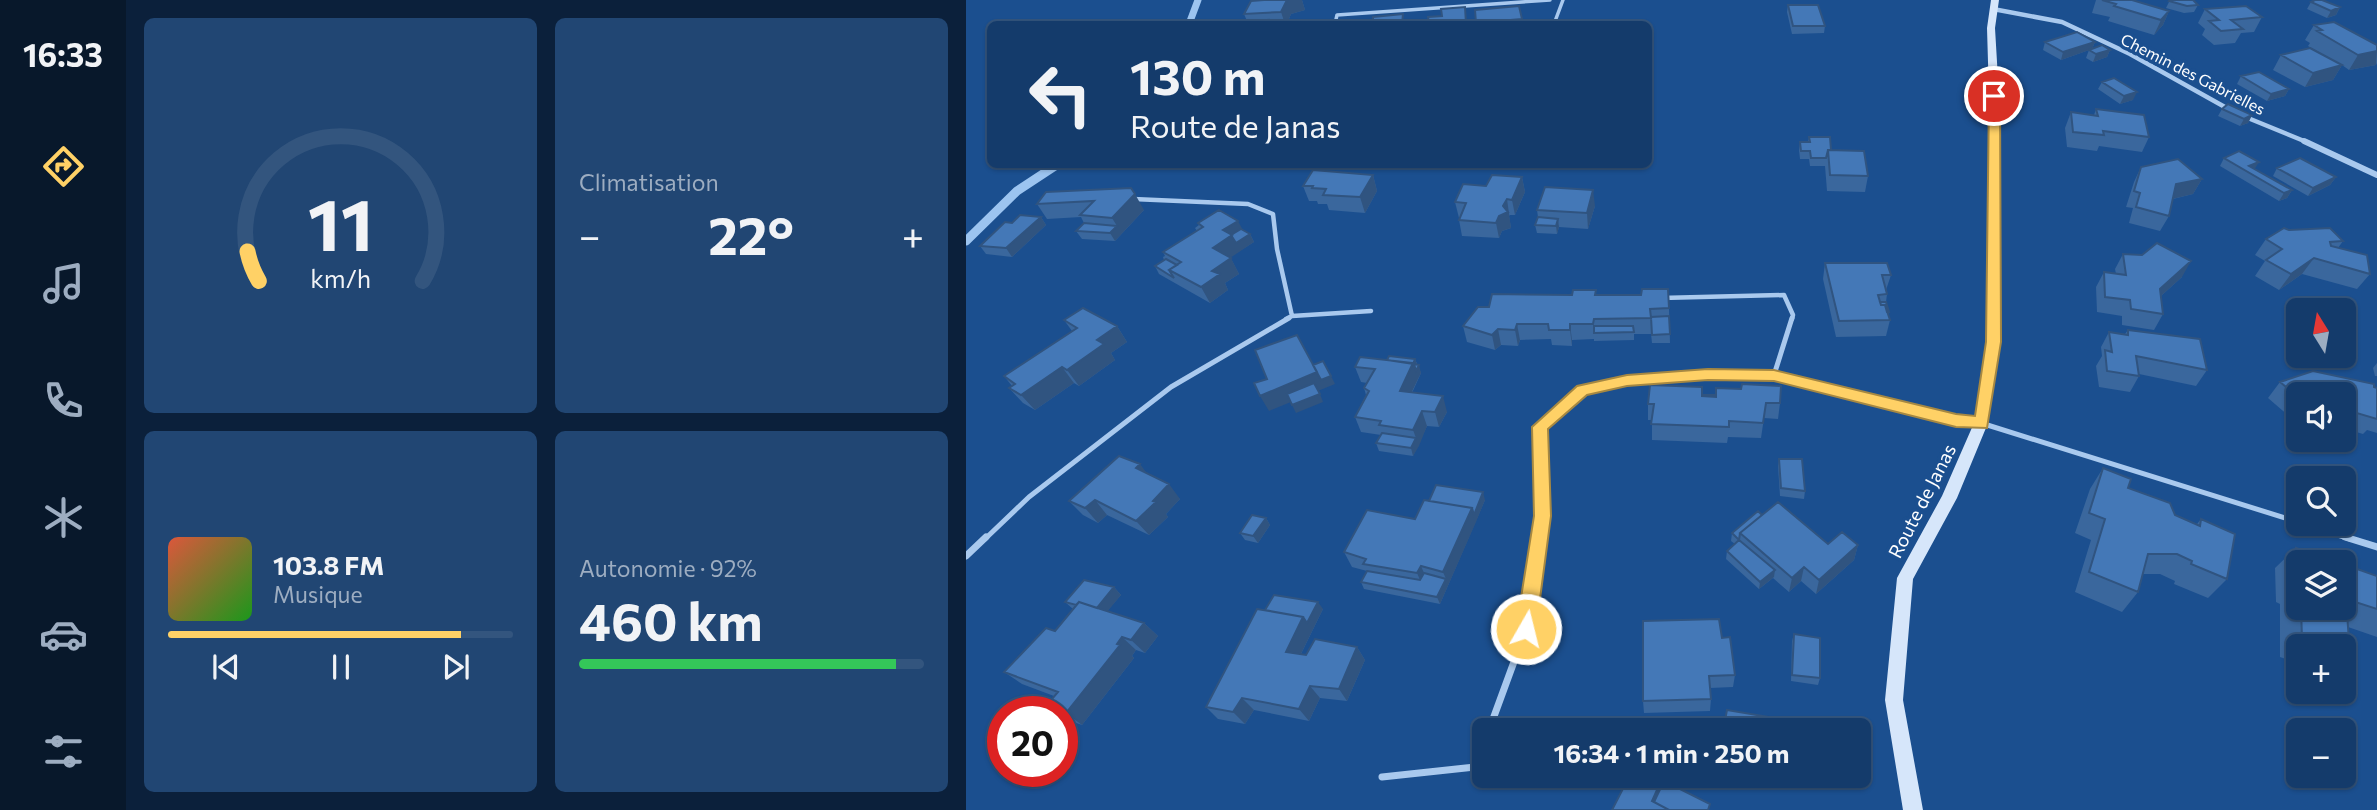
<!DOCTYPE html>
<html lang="fr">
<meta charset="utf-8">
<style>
:root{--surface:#143b6b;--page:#214673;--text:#f1f3f6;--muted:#9dadc1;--line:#33557e;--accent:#ffd166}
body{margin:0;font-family:Commissioner,sans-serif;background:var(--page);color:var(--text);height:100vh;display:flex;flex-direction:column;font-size:26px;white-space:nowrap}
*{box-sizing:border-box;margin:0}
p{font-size:23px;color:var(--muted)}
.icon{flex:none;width:38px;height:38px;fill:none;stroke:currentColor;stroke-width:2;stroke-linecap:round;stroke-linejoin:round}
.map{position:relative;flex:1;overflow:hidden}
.panel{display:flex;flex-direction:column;gap:18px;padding:18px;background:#0b203b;width:840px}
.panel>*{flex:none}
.banner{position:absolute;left:21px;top:21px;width:665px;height:147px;border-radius:10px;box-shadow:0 2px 5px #0004,0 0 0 2px var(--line);background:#143b6b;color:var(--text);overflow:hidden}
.needle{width:46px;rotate:349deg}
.buttons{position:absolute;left:1320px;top:298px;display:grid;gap:14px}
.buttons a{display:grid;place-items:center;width:70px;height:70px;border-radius:10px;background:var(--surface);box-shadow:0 2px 5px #0004,0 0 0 2px var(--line);font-size:35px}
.speed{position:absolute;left:21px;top:696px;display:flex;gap:14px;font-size:35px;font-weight:700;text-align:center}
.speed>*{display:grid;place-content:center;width:91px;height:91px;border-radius:50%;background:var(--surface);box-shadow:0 2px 5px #0004,0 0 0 2px var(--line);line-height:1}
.speed .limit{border:10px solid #d22;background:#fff;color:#111}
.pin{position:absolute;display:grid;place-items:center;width:60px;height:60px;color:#fff;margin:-30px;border:4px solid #fff;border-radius:50%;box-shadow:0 2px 7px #0007}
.me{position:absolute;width:77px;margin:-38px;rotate:8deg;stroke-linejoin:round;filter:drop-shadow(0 0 5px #0008)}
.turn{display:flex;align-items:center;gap:24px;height:147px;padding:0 28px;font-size:32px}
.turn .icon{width:91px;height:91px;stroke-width:2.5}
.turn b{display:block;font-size:49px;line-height:60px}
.big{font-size:52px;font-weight:700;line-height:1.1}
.panel .card{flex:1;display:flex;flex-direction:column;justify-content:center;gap:10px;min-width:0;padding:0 24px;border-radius:10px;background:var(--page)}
.panel .dial{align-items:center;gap:0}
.dial svg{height:182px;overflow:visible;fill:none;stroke:var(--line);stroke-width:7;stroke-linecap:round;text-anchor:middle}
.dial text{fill:var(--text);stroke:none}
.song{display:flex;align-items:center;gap:21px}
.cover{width:84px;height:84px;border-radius:10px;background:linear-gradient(135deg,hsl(10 70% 55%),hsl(120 70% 35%))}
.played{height:7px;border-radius:4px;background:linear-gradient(90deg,var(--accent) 85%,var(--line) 85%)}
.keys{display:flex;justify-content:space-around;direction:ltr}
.heat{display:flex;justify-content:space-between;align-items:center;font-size:38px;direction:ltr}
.charge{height:10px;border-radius:5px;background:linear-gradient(90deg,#34c759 92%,var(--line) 0)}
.panel .tiles{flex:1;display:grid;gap:18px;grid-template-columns:repeat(2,1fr)}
.trip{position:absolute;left:506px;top:718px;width:399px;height:70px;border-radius:10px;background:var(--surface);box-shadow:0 2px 5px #0004,0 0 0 2px var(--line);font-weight:700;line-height:70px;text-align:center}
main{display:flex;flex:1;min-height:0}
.tab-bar{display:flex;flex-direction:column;width:126px;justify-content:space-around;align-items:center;background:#08182b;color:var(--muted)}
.tab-bar .icon{width:49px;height:49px}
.tab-bar .on{color:var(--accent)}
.tab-bar b{font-size:32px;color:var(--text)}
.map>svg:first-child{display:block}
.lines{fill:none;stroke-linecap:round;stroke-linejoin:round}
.stream-far1{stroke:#9cc4f0;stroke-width:7}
.stream{stroke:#9cc4f0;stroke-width:9}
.lane-far3{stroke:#a9c9ee;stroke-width:3.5}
.lane-far2{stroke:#a9c9ee;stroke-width:4.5}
.lane-far1{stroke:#a9c9ee;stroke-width:5}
.lane{stroke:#a9c9ee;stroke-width:7}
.street-far1{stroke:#a9c9ee;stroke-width:4.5}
.street{stroke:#a9c9ee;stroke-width:6}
.secondary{fill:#d6e6fa;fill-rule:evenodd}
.wall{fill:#3a679d}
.shaded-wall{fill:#305480}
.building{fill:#4478b7;stroke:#305480;stroke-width:2}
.route{fill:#ffd166;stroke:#a68842;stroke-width:2}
.labels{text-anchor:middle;stroke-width:7;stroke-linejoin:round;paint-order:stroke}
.far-street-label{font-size:16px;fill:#fff;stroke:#1b4f8f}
.street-label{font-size:19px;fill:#fff;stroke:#1b4f8f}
</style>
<main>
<nav class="tab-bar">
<b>16:33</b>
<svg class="icon on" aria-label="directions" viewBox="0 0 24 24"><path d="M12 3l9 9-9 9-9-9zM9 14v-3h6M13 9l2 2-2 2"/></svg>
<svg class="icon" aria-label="music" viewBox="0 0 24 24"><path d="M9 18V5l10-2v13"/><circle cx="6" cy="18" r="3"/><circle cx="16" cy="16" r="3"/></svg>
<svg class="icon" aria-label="phone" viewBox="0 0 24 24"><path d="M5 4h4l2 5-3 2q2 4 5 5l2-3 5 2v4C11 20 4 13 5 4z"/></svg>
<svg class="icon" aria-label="climate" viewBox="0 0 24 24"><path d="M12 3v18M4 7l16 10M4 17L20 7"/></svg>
<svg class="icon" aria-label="car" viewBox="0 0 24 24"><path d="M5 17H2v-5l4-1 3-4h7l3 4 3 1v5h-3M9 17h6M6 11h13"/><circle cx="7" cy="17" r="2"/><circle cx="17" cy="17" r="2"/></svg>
<svg class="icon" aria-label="filters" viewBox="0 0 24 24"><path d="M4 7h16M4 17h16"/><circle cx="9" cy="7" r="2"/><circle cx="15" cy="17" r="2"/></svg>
</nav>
<section class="panel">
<div class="tiles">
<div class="card dial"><svg viewBox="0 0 100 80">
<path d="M14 69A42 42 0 1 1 86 69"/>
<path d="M14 69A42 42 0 0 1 9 56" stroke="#ffd166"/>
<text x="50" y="56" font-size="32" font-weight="700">11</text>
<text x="50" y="72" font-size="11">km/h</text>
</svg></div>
<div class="card"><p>Climatisation</p>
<div class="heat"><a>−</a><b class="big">22°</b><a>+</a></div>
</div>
<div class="card">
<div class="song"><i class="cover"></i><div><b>103.8 FM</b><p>Musique</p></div></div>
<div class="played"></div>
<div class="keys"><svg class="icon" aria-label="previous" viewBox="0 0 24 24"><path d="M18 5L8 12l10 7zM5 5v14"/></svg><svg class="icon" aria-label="pause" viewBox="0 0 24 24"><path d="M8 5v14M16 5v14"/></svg><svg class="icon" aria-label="next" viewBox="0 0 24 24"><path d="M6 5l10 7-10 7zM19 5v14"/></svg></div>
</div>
<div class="card"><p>Autonomie · 92%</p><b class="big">460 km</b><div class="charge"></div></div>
</div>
</section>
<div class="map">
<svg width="1411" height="810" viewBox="0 0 1411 810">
<rect width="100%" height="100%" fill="#1b4f8f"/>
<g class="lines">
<path class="stream-far1" d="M223 24 232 0"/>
<path class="stream" d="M0 241 51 191 92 164"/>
<path class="lane-far3" d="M369 24 371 15 584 0
M588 24 597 0"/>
<path class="lane-far2" d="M167 199 282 204 307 214 311 249 326 316
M695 298 818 295 827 315 826 319
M320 319 326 316 405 311"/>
<path class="lane-far1" d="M826 318 808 375 990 421 1015 423 1332 522
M1335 523 1384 539
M19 539 63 497 205 387 323 318
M574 539 577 516 574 427C587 416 600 401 615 392 644 372 769 375 808 375"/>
<path class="lane" d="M1379 537 1411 547
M0 556 20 537
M523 730 560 629 574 537
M416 777 509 767 518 743"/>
<path class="street-far1" d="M1027 9 1096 22 1164 54 1266 111
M1277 116 1343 143"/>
<path class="street" d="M1338 141 1411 175"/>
<path class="secondary" d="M1025 0H1033L1029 28 1033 96 1035 342 1022 423 991 498 947 579 937 700 957 810H937L919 700 931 578 976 496 1008 423 1021 342 1023 96 1021 28Z"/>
</g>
<path class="wall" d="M298 0H336L339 10 325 14 321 24H278L281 21 278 14Z
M1130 0H1166L1203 11 1197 25 1188 35 1142 21 1144 17 1126 13Z
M1204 0 1232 5 1228 12 1218 13 1200 8Z
M1345 2 1374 7 1370 15 1361 18 1341 9Z
M822 5 859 26 858 33 826 34 821 12Z
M553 6 557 24H510L509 10Z
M1239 9 1296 17 1288 32 1275 33 1269 43 1248 45 1236 35 1239 29 1232 23Z
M1348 25 1411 45V63L1410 65 1383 70 1376 65 1367 80 1339 87 1307 70 1315 55 1369 61 1342 46 1344 43 1339 40Z
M1079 42H1129L1126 49 1095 60 1077 50Z
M1123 50H1144L1141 57 1127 62 1120 58Z
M1275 76 1323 89 1319 96 1301 101 1271 84Z
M1136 82 1167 100 1154 104 1132 89Z
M1130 109 1183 137 1176 152 1133 146 1131 151 1101 147 1099 128 1105 112 1128 115Z
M1256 109 1286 115 1282 123 1274 126 1252 116Z
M843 137 865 150 902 176 899 192 861 191 859 166H844L843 159H834L833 150 834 142H842Z
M1258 158 1289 169 1326 190 1321 198 1313 201 1254 166Z
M1175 167 1236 179 1227 194 1207 199 1203 216 1194 231 1163 223 1167 208 1160 207 1168 182Z
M1311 168 1370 177 1364 185 1342 196 1307 176Z
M407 175 411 191 399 213 363 210 361 204H352L351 201H343L337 186Z
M556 177 559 192 549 215H544L543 216 545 228 536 231 533 238 496 236 493 220 494 218H493L489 202 520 186Z
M80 192 178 210 149 241 116 239 110 231 118 223 115 217 81 219 71 204Z
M629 206 622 229 593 227 591 234 571 233 569 225 572 217 571 210Z
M75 217 80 225 46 257 20 254 14 246 46 223Z
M232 223 276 230 284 234 288 242 264 257 273 274 259 283 262 290 244 303 193 274 189 266 198 260 197 257 199 256 197 252 231 231 229 228 233 225Z
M1323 230 1377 241 1372 248 1404 274 1391 289 1336 274 1313 290 1289 276 1299 261 1289 255 1300 239Z
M1157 254 1216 277 1195 296 1197 314 1188 330 1156 325V316L1131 312 1130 287 1138 272 1150 274 1149 269Z
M859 263 925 275 920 290 921 294 920 302 923 312 922 316 924 320 920 336 870 337 857 279Z
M630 295 703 308 704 343H686L685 334H668V340L628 341V339L606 340V346L586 345 585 339 554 340 552 346 535 345 529 350 501 342 497 326 523 307Z
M98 320 151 326 161 342 145 353 149 360 113 386 108 383 69 410 57 403 43 388 46 386 38 376 106 331Z
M1162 330 1241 370 1230 386 1173 374V376L1164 392 1133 387 1130 366 1136 356 1135 347 1143 332 1159 334Z
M449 359 455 373 446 393 481 412 473 427 461 426 447 456 413 451 410 443 415 435 395 432 389 417 400 395 398 388 401 383 395 382 389 367 421 360Z
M1411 363V376H1409L1407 368Z
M1314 382 1411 388V433L1401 430 1397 434 1377 428V394H1332V424L1302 398Z
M736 395 814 403 812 419 798 418 795 438 762 437 761 443 686 440V420H682V404Z
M813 459 839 491 838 499 814 496 812 466Z
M1137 468 1162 488 1209 515 1231 524 1235 519 1261 579 1242 598 1208 584 1209 581 1194 574H1177L1172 592 1156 612 1109 592 1125 540 1109 533 1124 489Z
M181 474 214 499 200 514 202 517 183 535 141 515 132 523 117 515 103 501Z
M519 500 474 604 398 589 395 582 401 571 386 567 378 552 449 519 463 501Z
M796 515 862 544 892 545 888 560 850 594 835 581 823 592 807 578 793 589 760 559 761 551 769 544 765 541 766 533Z
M300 518 304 525 292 543 279 540 274 533Z
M1330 548 1332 562V607H1377V564L1411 576V637L1382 627 1384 655 1377 660V646H1332V663L1314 657V604L1310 602 1309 568Z
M148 587 155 595 141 611 178 623 192 636 179 653 170 650 166 656 168 658 116 725 96 718V712H89L80 706 88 696 56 684 38 672 89 631 107 609 99 602Z
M357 609 335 654 340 655 391 647 399 660 381 701 354 698 343 721 288 710 279 724 252 719 240 707 299 610Z
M828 634 854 678 852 685 825 681 826 641Z
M756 638 769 675 767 687 744 688 745 699 744 711 678 713 677 701Z"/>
<path class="shaded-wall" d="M320 0H336L339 10 325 14 321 24H319L315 12Z
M1374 7 1370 15 1361 18 1365 11Z
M1203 11 1197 25 1188 35 1195 20Z
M1129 42 1126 49 1095 60 1097 52Z
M1144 50 1141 57 1127 62 1130 54Z
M1411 51 1410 65 1383 70 1392 55Z
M1376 65 1367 80 1339 87 1347 73Z
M1323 89 1319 96 1301 101 1305 94Z
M1171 92 1167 100 1154 104 1158 96Z
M1286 115 1282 123 1274 126 1278 119Z
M1293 162 1288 170 1283 166Z
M407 175 411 191 399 213 394 197Z
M556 177 559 192 549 215 546 200Z
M1370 177 1364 185 1342 196 1347 188Z
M1236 179 1227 194 1202 200 1210 184Z
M627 190 629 206 622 229 621 213Z
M1326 190 1321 198 1313 201 1318 193Z
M169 194 178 210 149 241 144 233 151 226 146 218Z
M541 199 545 228 536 231 533 238 530 223Z
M75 217 80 225 46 257 40 248Z
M592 219 593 227 591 234 590 226Z
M272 221 280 236 284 234 288 242 255 264 247 248 257 230Z
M265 258 273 274 259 283 262 290 244 303 235 287 246 271Z
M1348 258 1336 274 1313 290 1325 274Z
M1225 261 1216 277 1185 305 1194 289Z
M551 324 554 340 552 346 549 330Z
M604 324 606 340V346L604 330Z
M151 326 161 342 145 353 149 360 113 386 101 370 131 340Z
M532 329 535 345 529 350 526 335Z
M449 359 452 367 453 365 455 373 452 379 450 372 452 379 439 406 434 391Z
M96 367 108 383 69 410 55 395Z
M351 372 365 376 369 384 303 411 294 396Z
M354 394 357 402 330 413 326 405Z
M477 396 481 412 473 427 469 412Z
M456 411 461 426 453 446 447 430Z
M450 438 453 446 447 456 445 448Z
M174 464 185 479 170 468Z
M203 484 214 499 200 514 202 517 183 535 170 521 187 501Z
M517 492 519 500 510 522 508 515Z
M129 500 141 515 132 523 119 508Z
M506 508 510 522 474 604 471 597 480 579 477 572Z
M300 518 304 525 292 543 287 536Z
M892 545 888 560 850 594 853 580Z
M455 566 461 580 457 587 451 573Z
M838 567 835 581 823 592 826 578Z
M809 570 808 577 793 589 794 582Z
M148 587 155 595 136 618 128 611Z
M352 602 357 609 330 664 320 652 337 617Z
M178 623 192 636 179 653 165 640Z
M156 637 170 650 166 656 168 658 116 725 100 713Z
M391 647 399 660 381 701 373 689Z
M344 686 354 698 343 721 333 709Z
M276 698 288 710 279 724 267 712Z
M695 781 696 792 686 806V801Z"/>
<path class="building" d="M298 0H321L315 12 278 14 285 1Z
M1136 0H1166L1203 11 1195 20 1148 6 1150 4Z
M1204 0H1227L1232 5 1221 6 1203 1Z
M1349 0H1356L1374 7 1365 11 1345 2Z
M822 5H852L859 26H827Z
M553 6 556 19 510 23 509 10Z
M1280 6 1296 17 1265 20 1277 29 1255 31 1243 21 1253 20 1239 9Z
M499 7 500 24H463L462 17 476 16 475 9Z
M437 14 436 24H407V17Z
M302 20 300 24H278L279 22Z
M1368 22 1411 45V51L1392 55 1351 31 1356 30 1348 25Z
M1111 32 1129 42 1097 52 1079 42Z
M1136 45 1144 50 1130 54 1123 50Z
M1344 48 1376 65 1347 73 1315 55Z
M1293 72 1323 89 1305 94 1275 76Z
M1148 78 1171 92 1158 96 1136 82Z
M1262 104 1286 115 1278 119 1256 109Z
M1130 109 1178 115 1183 137 1137 131 1138 135 1107 132 1105 112 1132 116Z
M843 137H864L865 150H862L860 158H845L844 151H835L834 142H844Z
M862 150 898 151 902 176 864 175Z
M1273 151 1293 162 1283 166 1326 190 1318 193 1258 158Z
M1334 158 1370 177 1347 188 1311 168Z
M1212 159 1236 179 1210 184 1203 216 1170 207 1174 193 1168 191 1175 167Z
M347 170 407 175 394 197 357 195 360 189 346 188 347 186H337Z
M526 175 556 177 546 200 541 199 537 206 542 212 533 216 530 223 493 220 500 203 489 202 497 184 520 186Z
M579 187 627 190 621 213 571 210Z
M165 188 169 194 146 218 114 215 128 201 71 204 80 192Z
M253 210 272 221 257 230 266 235 247 248 265 258 246 271 254 274 235 287 203 270 215 262 197 252 237 227 232 223Z
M54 215 75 217 40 248 14 246 39 222 46 223Z
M572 217 592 219 590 226 569 225Z
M118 223 151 226 144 233 110 231Z
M1318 228 1323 230 1364 228 1377 241 1364 242 1365 246 1401 255 1404 274 1348 258 1325 274 1300 260 1316 249 1300 239Z
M275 229 284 234 270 243 265 235Z
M1191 243 1225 261 1194 289 1197 314 1165 309 1164 300 1139 297 1138 272 1160 275 1157 254 1176 255Z
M200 259 211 265 203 270 208 278 189 266Z
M859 263H921L925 275H916L921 294 912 295 915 305H919L924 320 873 321Z
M676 289H702L703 308 684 309 685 318 628 319 627 324H604V330H583L582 324H551L549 330 532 329 526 335 497 326 512 307H523L526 294 606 295 607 290H630L629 295H675Z
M914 302H920L923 312H921L919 305H915Z
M117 308 151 326 131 340 138 344 101 370 96 367 55 395 43 388 49 384 38 376 111 328 98 320Z
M703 316 704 334 686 335 685 317Z
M628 326H667L668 332 628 333Z
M1162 330 1234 339 1241 370 1170 356 1173 376 1141 371 1139 350 1146 352 1143 332 1162 335Z
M331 335 351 372 294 396 288 383 301 379 289 350Z
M423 356 449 359 447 364 421 360Z
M394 357 447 363 434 391 477 396 469 412 456 411 447 430 413 425 415 421 389 417 403 391 398 388 409 369 389 367Z
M357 361 365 376 355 380 347 365Z
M448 364 453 365 450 371Z
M1347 371 1408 384V387L1411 388V419L1377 409V394H1332V397L1314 382Z
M348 383 354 394 326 405 321 394Z
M776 384 815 386 814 403H800L797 423 763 421V427L685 424 688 404H682L684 385 736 387V396L750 397V388L775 389Z
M736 395H750V397L736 396Z
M416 433 450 438 445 448 410 443Z
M153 456 174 464 170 468 203 484 187 501 190 502 170 521 129 500 119 508 103 501Z
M813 459H836L839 491 815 488Z
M1137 468 1165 479 1162 488 1204 503 1209 515 1234 526 1235 519 1269 534 1261 579 1225 564 1226 561 1211 554H1182L1172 592 1123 572 1139 519 1123 513Z
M470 485 517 492 508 515 506 508 463 501Z
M458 500 506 508 477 572 455 566 451 573 397 564 400 559 378 552 401 510 449 519Z
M812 502 862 544 876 532 892 545 853 580 838 567 826 578 774 533Z
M792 511 796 515 774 533 773 540 766 533Z
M286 515 300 518 287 536 274 533Z
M773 540 809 570 794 582 761 551Z
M1330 548 1370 562H1332V583Z
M1377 564 1411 576V609L1380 599 1384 655 1377 653V646H1356L1336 639 1335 607H1377Z
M401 571 454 580 458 573 480 579 471 597 395 582Z
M118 580 148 587 131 608 113 602 110 605 99 602Z
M308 595 352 602 341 623 337 617 299 610Z
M113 602 178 623 165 640 156 637 151 644 154 645 100 713 80 706 92 692 38 672 80 628 89 631Z
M291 609 337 617 320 652 340 655 349 639 391 647 373 689 344 686 333 709 276 698 267 712 240 707Z
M753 619 756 638 764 637 769 675 743 676 745 699 677 701V621Z
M828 634 854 638V678L826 675Z
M761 710 809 718 808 730H757Z
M664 775H683L695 781 686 801 703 810H646Z
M698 781 744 804 742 810H703L688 802Z"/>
<path class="route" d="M1028 93 1034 96 1035 342 1021 428 990 427 808 381 742 380 661 386 621 395 582 429 585 516 570 629 567 635 560 638 553 635 550 629 568 516 566 427 611 386 661 375 742 369 808 370 990 414 1009 416 1020 342 1023 96Z"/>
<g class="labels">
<g class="far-street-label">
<text transform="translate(1227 74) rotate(27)" y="6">Chemin des Gabrielles</text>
</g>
<g class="street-label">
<text transform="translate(956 501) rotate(-63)" y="7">Route de Janas</text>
</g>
</g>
</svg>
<div class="buttons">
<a><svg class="needle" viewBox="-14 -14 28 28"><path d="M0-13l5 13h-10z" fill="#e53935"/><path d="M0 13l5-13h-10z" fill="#9dadc1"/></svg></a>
<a><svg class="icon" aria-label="sound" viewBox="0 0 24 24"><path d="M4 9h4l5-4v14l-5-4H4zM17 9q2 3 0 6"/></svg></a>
<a><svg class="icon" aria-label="search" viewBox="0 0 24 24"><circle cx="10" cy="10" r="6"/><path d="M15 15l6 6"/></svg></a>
<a><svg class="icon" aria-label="layers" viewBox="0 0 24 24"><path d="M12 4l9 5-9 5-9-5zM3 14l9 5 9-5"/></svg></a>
<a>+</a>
<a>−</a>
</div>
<div class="speed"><div class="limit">20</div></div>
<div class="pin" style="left:1028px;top:96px;background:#d93025"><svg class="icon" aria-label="arrive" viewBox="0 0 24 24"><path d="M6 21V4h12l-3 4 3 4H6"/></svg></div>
<svg class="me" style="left:560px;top:629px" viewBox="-20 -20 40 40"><circle r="17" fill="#ffd166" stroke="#fff" stroke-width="3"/><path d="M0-11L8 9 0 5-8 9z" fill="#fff"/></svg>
<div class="trip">16:34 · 1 min · 250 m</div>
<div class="banner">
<div class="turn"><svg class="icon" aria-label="left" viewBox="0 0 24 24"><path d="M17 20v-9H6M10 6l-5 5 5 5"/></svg><div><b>130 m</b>Route de Janas</div></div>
</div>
</div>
</main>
